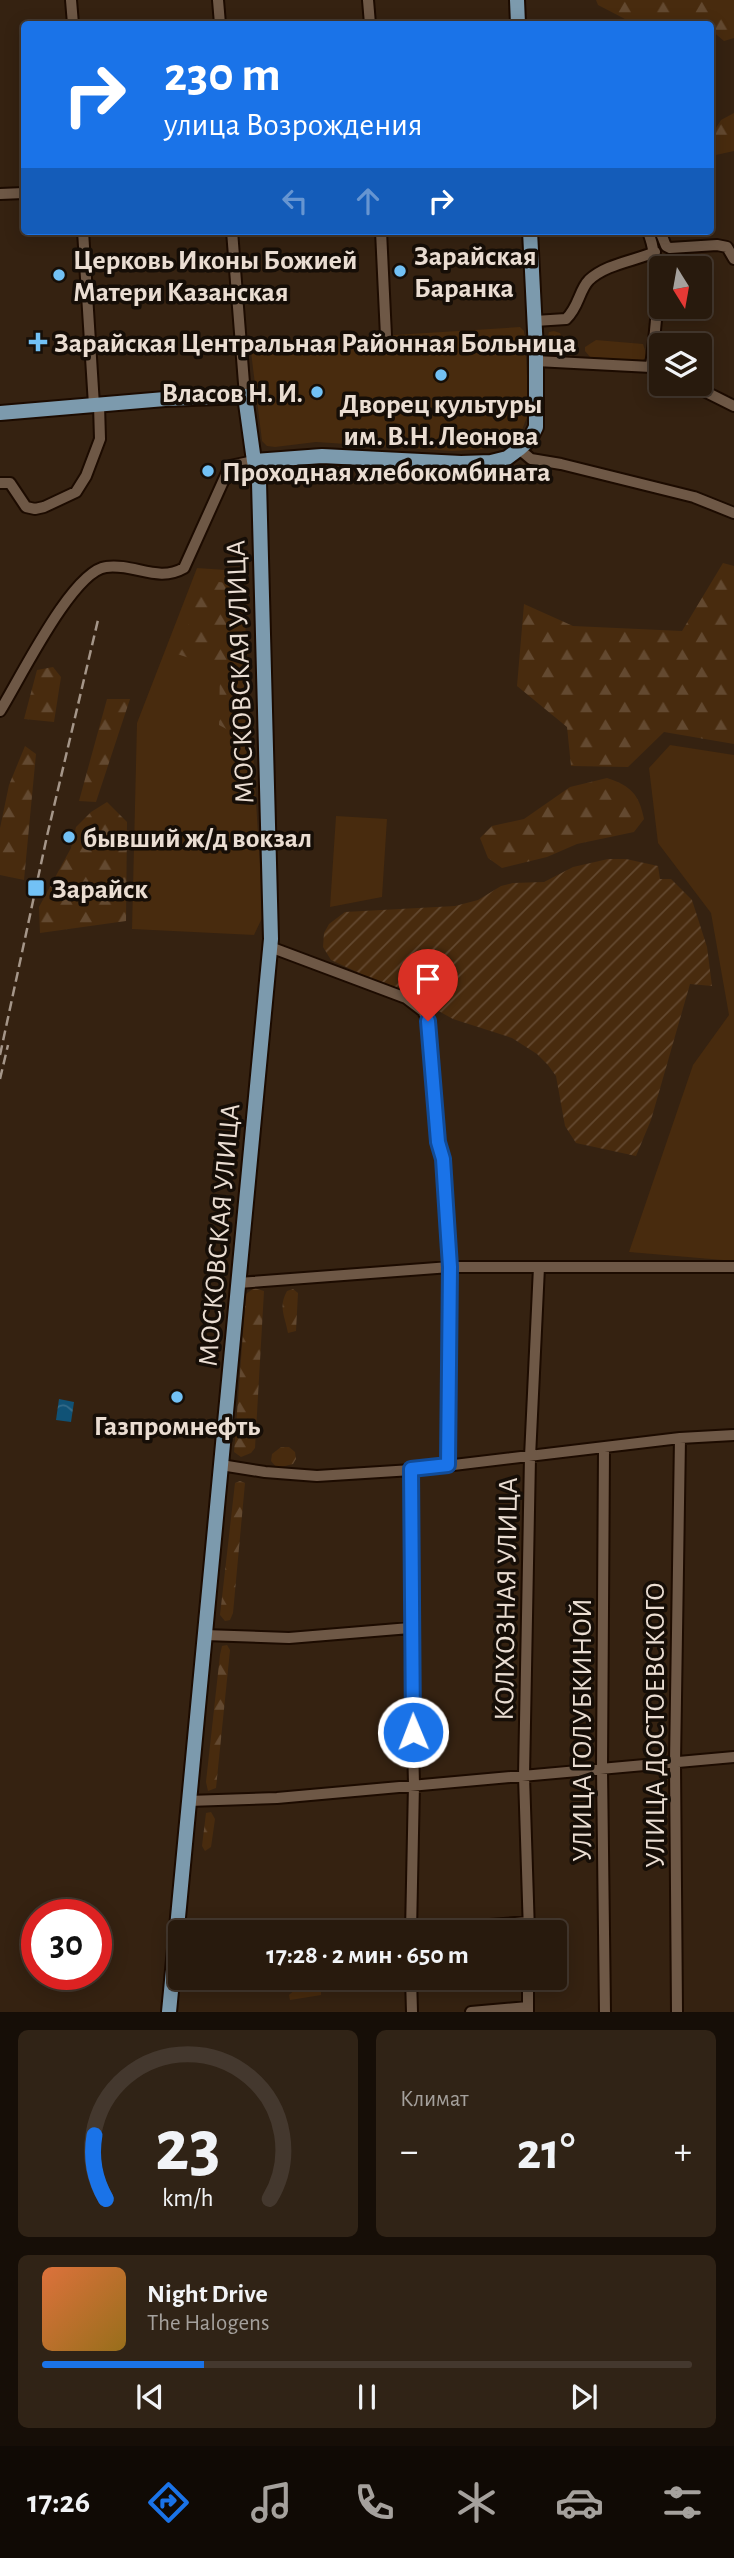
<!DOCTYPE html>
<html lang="ru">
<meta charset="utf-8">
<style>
:root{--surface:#281a0d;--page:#302316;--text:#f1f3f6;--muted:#a5a19d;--line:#44382e;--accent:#1a73e8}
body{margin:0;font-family:"Alegreya Sans",sans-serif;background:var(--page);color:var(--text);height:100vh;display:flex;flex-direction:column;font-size:26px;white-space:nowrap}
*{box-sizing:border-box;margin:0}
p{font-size:23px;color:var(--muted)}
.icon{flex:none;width:38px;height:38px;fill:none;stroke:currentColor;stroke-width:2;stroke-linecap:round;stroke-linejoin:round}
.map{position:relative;height:2012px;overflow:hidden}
.drawer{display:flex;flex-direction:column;gap:18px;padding:18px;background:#160e07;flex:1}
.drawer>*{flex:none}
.top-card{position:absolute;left:21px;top:21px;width:693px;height:214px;border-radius:7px;box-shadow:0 4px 18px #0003,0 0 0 2px var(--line);background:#1a73e8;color:#fff;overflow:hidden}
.needle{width:46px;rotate:169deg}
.fabs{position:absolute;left:649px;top:256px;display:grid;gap:14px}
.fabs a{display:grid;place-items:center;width:63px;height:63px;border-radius:7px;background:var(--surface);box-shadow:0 4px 18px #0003,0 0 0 2px var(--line);font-size:35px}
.speed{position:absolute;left:21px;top:1899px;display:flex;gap:14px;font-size:35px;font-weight:700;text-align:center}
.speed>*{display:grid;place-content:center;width:91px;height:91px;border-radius:50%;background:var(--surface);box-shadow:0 4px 18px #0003,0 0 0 2px var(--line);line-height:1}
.speed .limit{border:10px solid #d22;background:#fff;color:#111}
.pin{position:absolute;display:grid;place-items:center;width:60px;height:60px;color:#fff;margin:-72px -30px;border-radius:50% 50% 50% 0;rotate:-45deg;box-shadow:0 0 7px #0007}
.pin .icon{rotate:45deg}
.me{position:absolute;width:77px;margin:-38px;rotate:359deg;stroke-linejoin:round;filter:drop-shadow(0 0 5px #0008)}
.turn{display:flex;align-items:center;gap:24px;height:147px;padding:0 28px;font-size:32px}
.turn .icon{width:91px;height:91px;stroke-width:2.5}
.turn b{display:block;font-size:49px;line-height:60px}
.lanes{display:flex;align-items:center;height:66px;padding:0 28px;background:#0003;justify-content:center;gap:35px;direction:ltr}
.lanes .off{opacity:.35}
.big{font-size:52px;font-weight:600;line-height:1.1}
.drawer .tile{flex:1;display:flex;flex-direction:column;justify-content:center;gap:10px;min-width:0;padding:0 24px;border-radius:10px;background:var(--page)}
.drawer .dial{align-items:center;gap:0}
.dial svg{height:182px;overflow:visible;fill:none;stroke:var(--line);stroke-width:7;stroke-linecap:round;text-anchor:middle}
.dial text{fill:var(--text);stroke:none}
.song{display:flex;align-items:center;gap:21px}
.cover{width:84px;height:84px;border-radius:10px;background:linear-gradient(135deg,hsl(20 70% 55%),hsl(40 70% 35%))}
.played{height:7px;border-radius:4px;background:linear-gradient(90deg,var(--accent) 25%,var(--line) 25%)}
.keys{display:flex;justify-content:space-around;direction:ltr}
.heat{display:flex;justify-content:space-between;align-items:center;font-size:38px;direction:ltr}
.drawer .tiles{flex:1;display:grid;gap:18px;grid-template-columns:1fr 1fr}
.tile:last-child{grid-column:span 2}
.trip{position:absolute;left:168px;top:1920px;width:399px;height:70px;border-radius:7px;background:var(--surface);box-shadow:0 4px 18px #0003,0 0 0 2px var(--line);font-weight:600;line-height:70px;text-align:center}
.menu{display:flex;height:112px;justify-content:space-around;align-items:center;background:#100a05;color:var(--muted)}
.menu .icon{width:49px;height:49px}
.menu .selected{color:var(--accent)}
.menu b{font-size:32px;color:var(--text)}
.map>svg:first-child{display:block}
.green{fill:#482b0e}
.forest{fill:url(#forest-firs)}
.garden{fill:url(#garden-furrows)}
.water{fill:url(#water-waves)}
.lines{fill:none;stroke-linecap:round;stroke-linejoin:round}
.minor-casing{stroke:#1c0b00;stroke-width:14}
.major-casing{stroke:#1c0b00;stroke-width:18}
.minor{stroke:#6e5846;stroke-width:10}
.major{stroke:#7c9aad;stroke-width:14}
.rail{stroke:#a59689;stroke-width:2.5;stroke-dasharray:10 5;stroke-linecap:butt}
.route-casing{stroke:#114b97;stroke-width:18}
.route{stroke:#1a73e8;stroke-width:12}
.poi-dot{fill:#72c1f5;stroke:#160e07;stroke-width:2.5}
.labels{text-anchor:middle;stroke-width:7;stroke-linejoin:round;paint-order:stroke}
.poi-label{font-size:28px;font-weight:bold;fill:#eaddd2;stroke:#160e07;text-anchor:start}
.street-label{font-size:28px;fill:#eaddd2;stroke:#160e07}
</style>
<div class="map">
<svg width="734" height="2012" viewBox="0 0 734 2012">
<defs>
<pattern id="forest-firs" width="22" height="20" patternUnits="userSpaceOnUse" patternTransform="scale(1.75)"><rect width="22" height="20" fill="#482b0e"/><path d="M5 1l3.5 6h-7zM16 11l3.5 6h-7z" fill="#634930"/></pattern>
<pattern id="garden-furrows" width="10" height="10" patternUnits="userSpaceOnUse" patternTransform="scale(1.75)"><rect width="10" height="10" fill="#482b0e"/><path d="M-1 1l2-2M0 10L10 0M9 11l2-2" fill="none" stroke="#634930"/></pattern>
<pattern id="water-waves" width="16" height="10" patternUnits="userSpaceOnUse" patternTransform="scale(1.75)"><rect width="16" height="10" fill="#105276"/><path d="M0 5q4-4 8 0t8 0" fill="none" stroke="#336a89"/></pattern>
</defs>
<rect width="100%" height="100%" fill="#352211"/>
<path class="green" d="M520 327 524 331 525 339 529 412 522 430 502 444 488 449 452 451 316 442 275 447 267 446 262 441 250 344Z
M554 331 560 333 568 351 565 356 553 355C548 347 546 341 549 332Z
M596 340 643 344 647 356 642 361 590 357 585 351V347Z
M197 568 242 571 263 916 254 935 132 929 137 723Z
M670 745 734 755V1261L629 1252 693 1065 729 1015 711 913 658 843 649 768Z
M336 816 387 819 382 897 330 907Z"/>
<path class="forest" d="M596 0H734V38L724 41 711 30 710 24H627L625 19 598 5Z
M734 113V151L711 156V132L714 131 721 120Z
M723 563 734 566V744L664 732 628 767 571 766 567 727 517 686 524 604 573 626 682 631Z
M205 580 233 584 231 660 243 687 247 740 219 725 220 668 177 654Z
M53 667 61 677 54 722 24 719 37 670Z
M107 699H130L96 802 79 801Z
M25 746 36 754 24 880 0 875V828L9 785Z
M607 778C631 786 639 794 644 819L634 832 577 844 547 857 502 868 488 858 480 838 492 826 524 819 570 787Z
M107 802 127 822 126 921 40 933 39 907 71 848 76 827 91 812Z
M254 1288 264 1291 255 1448 251 1453 241 1457 234 1452 246 1294Z
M293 1289 298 1293 296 1331 288 1333C285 1316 278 1307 287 1291Z
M281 1447H289L295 1452 296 1459 293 1464 277 1468 271 1461 272 1454Z
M240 1481 245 1483 233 1613 230 1620 225 1621 220 1615 235 1483Z
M227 1645 230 1650 216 1788 208 1791 206 1782 220 1655 222 1646Z
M211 1812 215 1819 211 1847 205 1851 202 1846 206 1813Z
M297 1978H314L316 1982 321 1986V1995L290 2000 289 1995 297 1988Z"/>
<path class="garden" d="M608 859H626L658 866 660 879H671L692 900 707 947 712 986 690 984 651 1120 636 1156 576 1143 565 1126 556 1076 548 1065 537 1054 512 1038 453 1019 424 1003 331 960 323 947 324 933 329 924 345 912 455 906 478 900 501 886 513 883 544 882 573 867Z"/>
<path class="water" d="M59 1399 74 1402 71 1422 56 1420Z"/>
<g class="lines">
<defs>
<path id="minor" d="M71 0 73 24
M218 0 220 24
M368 0 370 24
M0 194 24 193
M83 231 94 405
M232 231 245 396
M381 231 386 336
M648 231C664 277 656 320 651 367
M660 231 666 246 670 248 717 245 727 247 734 259
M535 321 566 319C579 307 579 290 589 280 606 264 634 261 655 252
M536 361 651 367 662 372
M688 383 734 406
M519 449 531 459 561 464 694 497 734 513
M0 483H10L26 507 35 509 44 507 76 492 86 476 100 439 99 405
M0 711C19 681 72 571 106 567 134 563 158 583 184 568L230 466 254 461
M270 947 406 998 423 1011 428 1021 438 1142 443 1159 450 1267 448 1465
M238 1283 450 1267H734
M604 1449 602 1769 605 2012
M221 1465 265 1472 317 1476 412 1470 680 1438 734 1435
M204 1635 289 1638 410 1628
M188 1801 277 1798 734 1757
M394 1932 529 1922
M411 1932 414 1784 410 1628 412 1470
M529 1932 524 1776 530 1457 539 1267
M411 1978 412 2012
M471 2012 528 2007
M528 2012V1978
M677 2012 675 1763 680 1438"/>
<path id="major" d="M517 0 518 24
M0 413 165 399 245 396 254 461 259 482 271 939 169 2012
M254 461 322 456 461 463 491 462 507 458 519 449 530 439 536 427V351L530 231"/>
</defs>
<use href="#minor" class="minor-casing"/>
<use href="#major" class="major-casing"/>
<use href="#minor" class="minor"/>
<use href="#major" class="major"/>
<path class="rail" d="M0 1055 47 836 98 620
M0 1079 8 1045"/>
</g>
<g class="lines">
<defs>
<path id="route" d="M413 1732 411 1469 448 1465 450 1267 443 1159 438 1142 428 1021"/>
</defs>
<use href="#route" class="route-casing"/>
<use href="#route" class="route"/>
</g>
<g class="poi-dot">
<circle cx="400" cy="271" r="7"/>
<circle cx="59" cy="275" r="7"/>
<path d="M34.5 331.5h7v7h7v7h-7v7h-7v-7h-7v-7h7z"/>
<circle cx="441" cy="375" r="7"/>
<circle cx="317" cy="392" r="7"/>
<circle cx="208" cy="471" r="7"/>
<circle cx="69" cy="837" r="7"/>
<rect x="27" y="879" width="18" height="18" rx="3.5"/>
<circle cx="177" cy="1397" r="7"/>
</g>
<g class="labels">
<g class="poi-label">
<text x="414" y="265">Зарайская<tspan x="414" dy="32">Баранка</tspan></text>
<text x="73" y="269">Церковь Иконы Божией<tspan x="73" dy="32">Матери Казанская</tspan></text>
<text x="54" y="352">Зарайская Центральная Районная Больница</text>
<text x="303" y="402" text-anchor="end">Власов Н. И.</text>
<text x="441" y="413" text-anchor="middle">Дворец культуры<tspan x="441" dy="32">им. В.Н. Леонова</tspan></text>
<text x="222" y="481">Проходная хлебокомбината</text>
<text x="83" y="847">бывший ж/д вокзал</text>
<text x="52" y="898">Зарайск</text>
<text x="177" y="1435" text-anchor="middle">Газпромнефть</text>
</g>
<g class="street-label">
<text transform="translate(239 672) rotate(-92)" y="10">МОСКОВСКАЯ УЛИЦА</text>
<text transform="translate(218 1235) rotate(-85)" y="10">МОСКОВСКАЯ УЛИЦА</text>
<text transform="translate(505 1599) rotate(-89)" y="10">КОЛХОЗНАЯ УЛИЦА</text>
<text transform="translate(654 1725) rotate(-90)" y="10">УЛИЦА ДОСТОЕВСКОГО</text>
<text transform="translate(581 1730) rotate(-90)" y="10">УЛИЦА ГОЛУБКИНОЙ</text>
</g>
</g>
</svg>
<div class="fabs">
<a><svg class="needle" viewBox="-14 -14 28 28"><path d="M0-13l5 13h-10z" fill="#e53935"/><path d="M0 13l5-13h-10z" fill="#a5a19d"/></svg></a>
<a><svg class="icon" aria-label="layers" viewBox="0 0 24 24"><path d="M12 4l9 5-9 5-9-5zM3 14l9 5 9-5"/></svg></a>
</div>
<div class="speed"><div class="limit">30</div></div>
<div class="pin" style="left:428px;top:1021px;background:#d93025"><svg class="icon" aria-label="arrive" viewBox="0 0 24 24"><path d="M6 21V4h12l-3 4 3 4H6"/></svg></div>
<svg class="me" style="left:413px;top:1732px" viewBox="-20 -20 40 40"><circle r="17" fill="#1a73e8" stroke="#fff" stroke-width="3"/><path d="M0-11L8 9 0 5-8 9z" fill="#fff"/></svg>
<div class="trip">17:28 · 2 мин · 650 m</div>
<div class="top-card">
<div class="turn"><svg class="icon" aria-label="right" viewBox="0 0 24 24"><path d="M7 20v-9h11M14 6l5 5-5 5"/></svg><div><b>230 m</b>улица Возрождения</div></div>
<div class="lanes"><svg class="icon off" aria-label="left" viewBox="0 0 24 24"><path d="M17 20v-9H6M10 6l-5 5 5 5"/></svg><svg class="icon off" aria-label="ahead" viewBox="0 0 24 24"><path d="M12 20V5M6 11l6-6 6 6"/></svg><svg class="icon" aria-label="right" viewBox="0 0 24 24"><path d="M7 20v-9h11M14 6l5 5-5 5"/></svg></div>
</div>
</div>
<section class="drawer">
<div class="tiles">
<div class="tile dial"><svg viewBox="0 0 100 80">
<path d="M14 69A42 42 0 1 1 86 69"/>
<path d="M14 69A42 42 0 0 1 9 41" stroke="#1a73e8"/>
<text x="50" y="56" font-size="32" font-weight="700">23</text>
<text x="50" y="72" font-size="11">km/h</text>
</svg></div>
<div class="tile"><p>Климат</p>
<div class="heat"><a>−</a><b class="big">21°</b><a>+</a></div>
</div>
<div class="tile">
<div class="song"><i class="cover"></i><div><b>Night Drive</b><p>The Halogens</p></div></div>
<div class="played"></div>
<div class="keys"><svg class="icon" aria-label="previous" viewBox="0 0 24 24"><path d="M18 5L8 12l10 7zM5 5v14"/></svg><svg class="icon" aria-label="pause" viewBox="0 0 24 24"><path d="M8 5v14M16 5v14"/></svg><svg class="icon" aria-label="next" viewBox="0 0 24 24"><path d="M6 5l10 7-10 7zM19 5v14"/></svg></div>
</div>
</div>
</section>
<nav class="menu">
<b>17:26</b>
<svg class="icon selected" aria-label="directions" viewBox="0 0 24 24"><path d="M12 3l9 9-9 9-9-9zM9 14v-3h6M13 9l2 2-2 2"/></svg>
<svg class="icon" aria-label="music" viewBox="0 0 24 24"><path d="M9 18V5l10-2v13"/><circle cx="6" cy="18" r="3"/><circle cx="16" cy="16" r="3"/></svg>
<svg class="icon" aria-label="phone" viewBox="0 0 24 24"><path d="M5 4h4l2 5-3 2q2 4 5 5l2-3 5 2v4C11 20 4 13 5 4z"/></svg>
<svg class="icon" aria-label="climate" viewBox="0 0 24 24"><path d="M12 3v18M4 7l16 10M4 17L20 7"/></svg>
<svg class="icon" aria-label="car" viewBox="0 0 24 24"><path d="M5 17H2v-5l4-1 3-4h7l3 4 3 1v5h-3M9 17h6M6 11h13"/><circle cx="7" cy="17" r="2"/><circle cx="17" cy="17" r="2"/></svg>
<svg class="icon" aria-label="filters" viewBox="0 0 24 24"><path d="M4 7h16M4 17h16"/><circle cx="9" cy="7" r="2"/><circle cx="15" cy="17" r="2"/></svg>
</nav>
